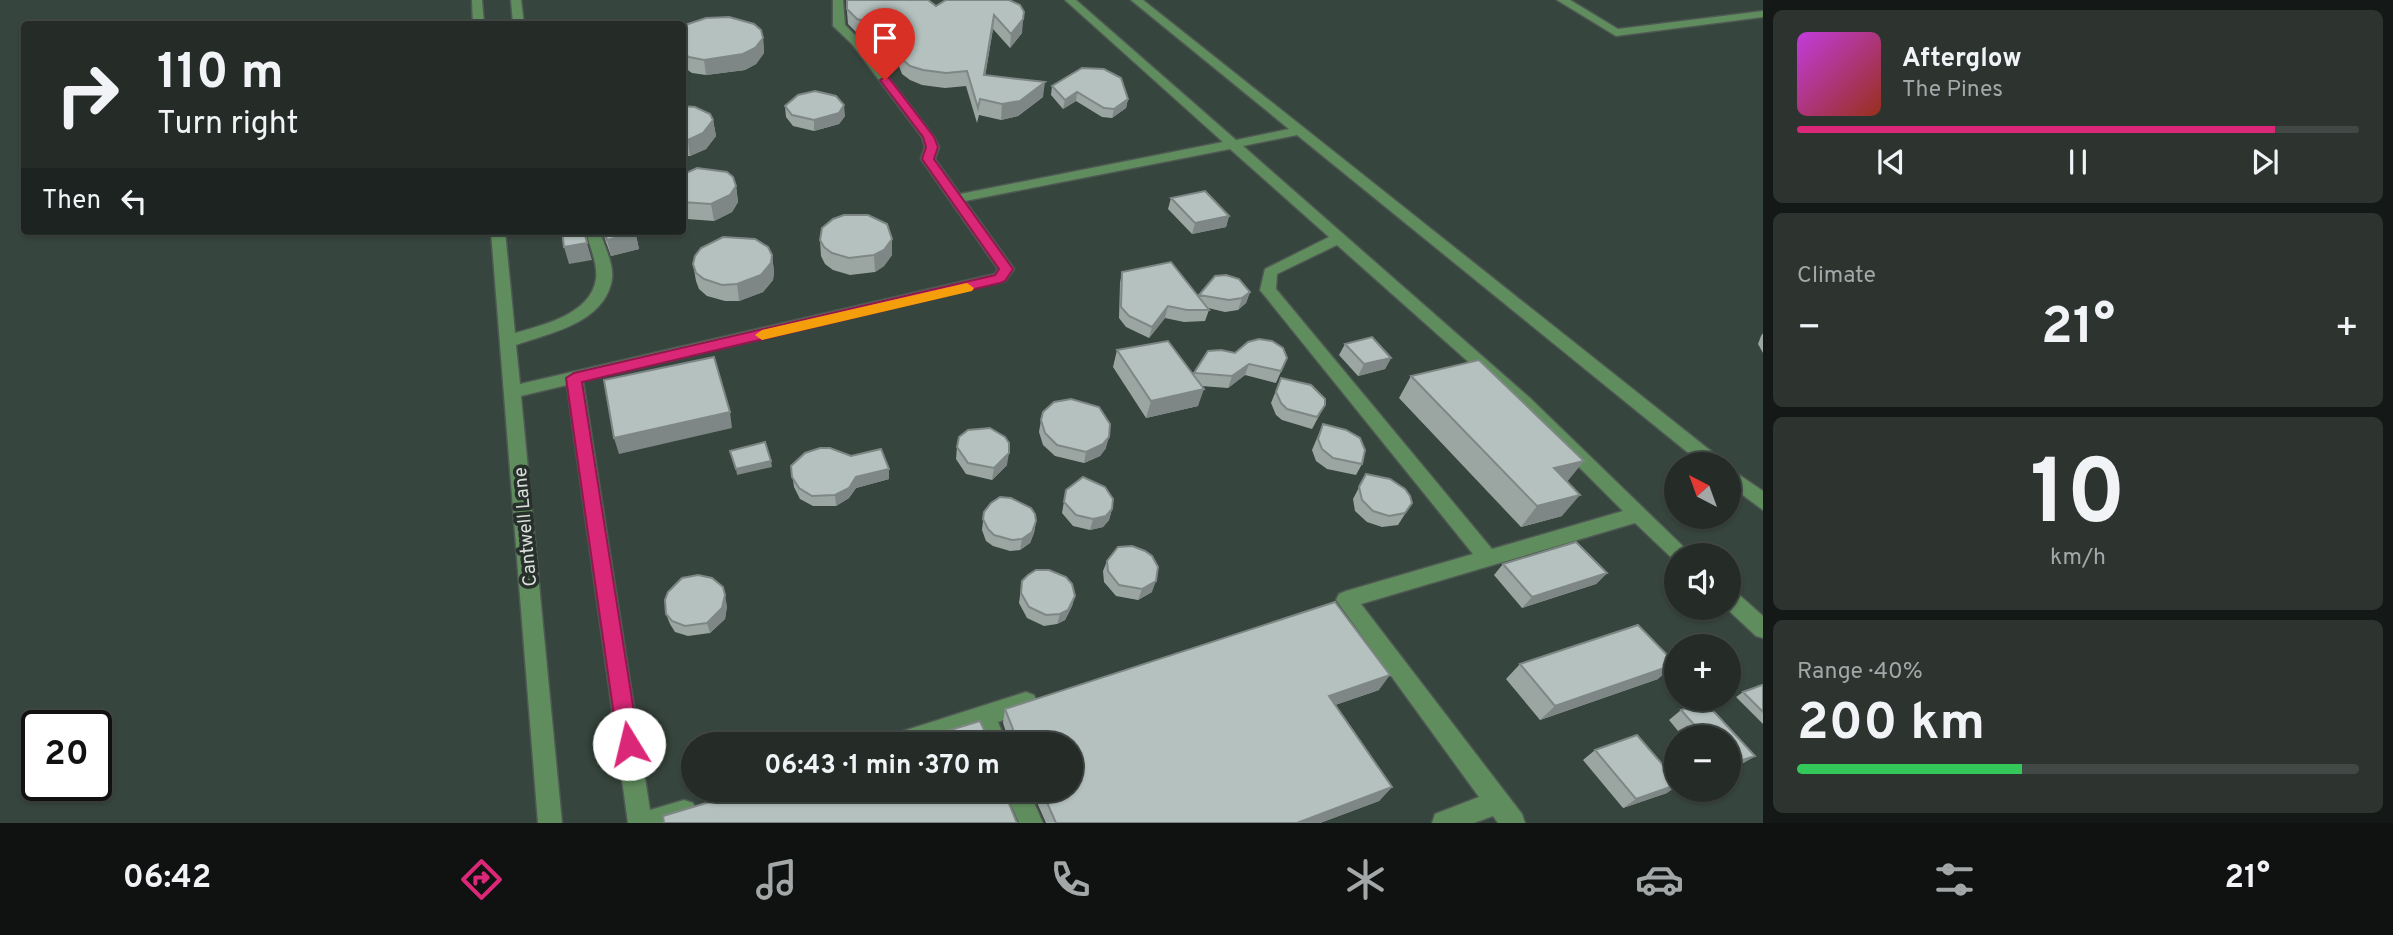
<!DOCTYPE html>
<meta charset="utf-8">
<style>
:root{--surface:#252c28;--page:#2d3430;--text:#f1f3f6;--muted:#a3a7a8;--line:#424845;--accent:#db2777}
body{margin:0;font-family:Overpass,sans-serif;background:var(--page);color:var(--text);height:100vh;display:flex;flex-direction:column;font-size:26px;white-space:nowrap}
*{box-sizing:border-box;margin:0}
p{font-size:23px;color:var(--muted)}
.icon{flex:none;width:38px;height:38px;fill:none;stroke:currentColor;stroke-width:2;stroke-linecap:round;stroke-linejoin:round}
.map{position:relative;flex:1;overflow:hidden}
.side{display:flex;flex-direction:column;gap:10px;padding:10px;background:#141816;width:630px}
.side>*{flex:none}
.banner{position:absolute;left:21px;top:21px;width:665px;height:214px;border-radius:7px;box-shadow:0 2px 5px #0004,0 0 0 2px var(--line);background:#252c28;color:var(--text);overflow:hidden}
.needle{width:46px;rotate:319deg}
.buttons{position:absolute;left:1664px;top:452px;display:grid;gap:14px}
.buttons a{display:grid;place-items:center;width:77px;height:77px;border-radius:50%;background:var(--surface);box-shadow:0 2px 5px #0004,0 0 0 2px var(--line);font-size:35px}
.speed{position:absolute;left:21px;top:710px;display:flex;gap:14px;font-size:35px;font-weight:700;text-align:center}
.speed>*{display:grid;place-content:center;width:91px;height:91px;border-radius:50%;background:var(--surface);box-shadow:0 2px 5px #0004,0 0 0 2px var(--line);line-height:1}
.speed .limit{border:4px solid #111;border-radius:10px;background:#fff;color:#111}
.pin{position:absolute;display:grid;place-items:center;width:60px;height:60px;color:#fff;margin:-72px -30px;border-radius:50% 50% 50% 0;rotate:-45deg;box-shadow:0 0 7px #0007}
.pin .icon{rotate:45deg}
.me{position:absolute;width:77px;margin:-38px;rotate:351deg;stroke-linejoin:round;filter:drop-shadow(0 0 5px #0008)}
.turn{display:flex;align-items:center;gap:24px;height:147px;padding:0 21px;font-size:32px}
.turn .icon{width:91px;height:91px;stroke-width:2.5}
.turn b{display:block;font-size:49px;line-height:60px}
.then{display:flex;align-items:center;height:66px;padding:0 21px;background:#0003;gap:14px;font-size:26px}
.big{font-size:52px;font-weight:700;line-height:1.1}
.side .tile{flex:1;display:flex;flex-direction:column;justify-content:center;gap:10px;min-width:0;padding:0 24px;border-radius:10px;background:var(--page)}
.side .dial{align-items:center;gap:0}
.dial b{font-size:91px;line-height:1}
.song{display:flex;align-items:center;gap:21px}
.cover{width:84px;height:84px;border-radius:10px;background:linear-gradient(135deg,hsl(290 70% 55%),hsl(10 70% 35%))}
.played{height:7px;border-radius:4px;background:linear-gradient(90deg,var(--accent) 85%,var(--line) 85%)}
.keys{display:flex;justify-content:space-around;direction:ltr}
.heat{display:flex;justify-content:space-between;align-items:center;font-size:38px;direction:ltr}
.charge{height:10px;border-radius:5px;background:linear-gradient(90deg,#34c759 40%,var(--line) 0)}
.trip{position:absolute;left:681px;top:732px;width:402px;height:70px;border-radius:35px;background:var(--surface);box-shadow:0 2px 5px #0004,0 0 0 2px var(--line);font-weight:700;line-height:70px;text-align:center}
.tab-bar{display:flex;height:112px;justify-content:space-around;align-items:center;background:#0f1210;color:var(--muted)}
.tab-bar .icon{width:49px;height:49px}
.tab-bar .current{color:var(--accent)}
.tab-bar b{font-size:32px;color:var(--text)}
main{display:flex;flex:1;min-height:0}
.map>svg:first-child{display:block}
.built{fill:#36453d;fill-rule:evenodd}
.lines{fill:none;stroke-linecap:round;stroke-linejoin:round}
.minor-casing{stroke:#4f5853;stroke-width:3}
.minor{fill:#608d5e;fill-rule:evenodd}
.wall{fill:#9ba6a3}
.shaded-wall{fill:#7e8785}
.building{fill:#b4c1be;stroke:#7e8785;stroke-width:2}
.route{fill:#db2777;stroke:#8e194d;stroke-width:2}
.slow{fill:#f59e0b}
.labels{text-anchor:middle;stroke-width:7;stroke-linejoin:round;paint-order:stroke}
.street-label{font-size:19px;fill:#dadfdc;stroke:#27302b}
</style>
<main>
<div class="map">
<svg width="1763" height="823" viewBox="0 0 1763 823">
<rect width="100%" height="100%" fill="#313a35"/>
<path class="built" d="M0 0H1763V823H0ZM24 24H682V231H24ZM1676 464H1729V516H1676ZM1676 555H1729V607H1676ZM1676 646H1729V698H1676ZM37 726H96V786H37ZM1676 737H1729V789H1676ZM693 744H1071V789H693Z"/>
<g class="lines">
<defs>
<path id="minor" d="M472 0H482L484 24H473Z
M511 0H521L524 24H513Z
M833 0H843L845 25 860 40 934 137 939 147 935 159 960 194 1223 142 1065 0H1076L1236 140 1289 129 1131 0H1143L1721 459 1724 464H1702L1297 135 1243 146 1530 398 1692 555H1676L1675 561 1635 523 1361 604 1522 814 1525 823H1498L1493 816 1474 823H1432L1435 814 1479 797 1336 600 1339 594 1346 591 1473 554 1260 290 1265 269 1329 237 1230 149 965 201 1014 269 1005 281 583 381 650 810 684 800 693 803 696 812 693 821 687 823H628L567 385 521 396 562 823H538L491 231H505L515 333C543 325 591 314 596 279 598 263 589 246 586 231H600C604 246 614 264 612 279 605 323 550 333 516 345L520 384 995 274 998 269 921 159 925 147 922 137 852 44 833 26ZM1337 245 1518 406 1623 511 1492 549 1276 289 1277 274Z
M1557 0H1570L1618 29 1763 11V17L1616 36Z
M1729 468 1763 491V510L1729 485Z
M1729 589 1736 592 1763 616V638L1756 636 1725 607H1729Z
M1026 692 1034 695 1037 702 1034 709 998 722 1007 744H984L978 728 931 744H886L889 736 897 733Z
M1004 789H1028L1043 823H1019Z"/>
</defs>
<use href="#minor" class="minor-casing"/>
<use href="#minor" class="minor"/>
</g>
<path class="wall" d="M846 0 936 6 1009 0 1022 33 1010 48 993 29 985 75 1043 97 1018 116 1001 120 979 115 977 123 966 86 945 88 922 85 910 80 902 74 899 66V52L902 40 880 39 857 33 848 24Z
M682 26 763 38 764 53 756 64 745 70 706 75 692 73 682 66Z
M1052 86 1128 99 1126 108 1112 118 1102 117 1076 101 1063 109 1051 95Z
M682 106 713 120 716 136 706 149 690 156H682Z
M785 106 845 116 839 124 814 131 793 126 786 117Z
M682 175 736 186 738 202 732 212 714 221 687 219 682 217Z
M1171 198 1229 216 1226 227 1192 234 1168 209Z
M602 231H635L639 249 611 256Z
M820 240 892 255 884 266 875 272 850 275 833 270 825 264 821 256Z
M772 255 774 272 773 280 763 292 739 301H725L707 296 699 289 696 281 693 264Z
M1122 272 1198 296 1199 295 1250 292 1246 303 1238 310 1225 312 1208 308 1209 310 1205 321 1184 322 1165 318 1149 338 1126 327 1119 318 1120 283Z
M1763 333V353L1758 344 1761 336Z
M1345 344 1391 358 1385 369 1358 376 1339 355Z
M1117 350 1194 376V373L1235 353 1287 358 1276 383 1245 375 1228 388 1201 386 1198 406 1146 418 1113 367Z
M1411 376 1567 482 1562 516 1521 527 1399 398Z
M1281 378 1325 405 1312 429 1282 420 1276 415 1271 403Z
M1041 420 1106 448 1100 456 1084 463 1055 456 1043 445 1039 432Z
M1323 424 1362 464 1356 475 1327 469 1316 461 1312 450Z
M957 447 1007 465 992 480 966 474 956 459Z
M851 456 889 469V479L856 488 849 498 836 506H813L800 499 794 487 791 466Z
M1366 474 1412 503 1398 525 1382 527 1367 522 1355 511 1353 499Z
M1066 490 1112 509 1109 520 1103 527 1090 530 1073 526 1062 513Z
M984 512 1036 521 1034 533 1030 543 1020 550 1010 551 993 546 986 541 982 530Z
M1107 561 1152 592 1138 600 1116 596 1104 582 1103 571Z
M1503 564 1607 573 1596 584 1522 608 1494 575Z
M1022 581 1075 596 1072 606 1065 620 1057 624 1044 626 1027 618 1019 603Z
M727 606 725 619 710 633 688 636 675 632 670 624 666 614Z
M1520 664 1658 679 1540 720 1506 679Z
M1763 686V724L1736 697 1743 692Z
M1379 690 1335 705 1392 787 1379 801 1320 823H1046L1031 789H1071V744H904L985 732H1006L1003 723 1005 709Z
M1705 702 1755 756 1740 765 1729 769V737H1683L1669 720 1681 710Z
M1595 750 1667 793 1623 808 1583 760Z"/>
<path class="shaded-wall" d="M1024 12 1022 33 1010 48 1011 34Z
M994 15 993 29 983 90 984 75Z
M763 38 764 53 756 64 745 70 706 75 704 60Z
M1045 82 1043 97 1018 116 1001 120 1002 104Z
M1077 92 1076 101 1063 109 1065 100Z
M1128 99 1126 108 1112 118 1114 109Z
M844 105 845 116 839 124 814 131V120Z
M713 120 716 136 706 149 690 156 688 140Z
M736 186 738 202 732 212 714 221 711 204Z
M1229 216 1226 227 1192 234 1195 223Z
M635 231 639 249 611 256 607 240Z
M892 239V255L884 266 875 272 874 255Z
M587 243 592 260 569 264 564 247Z
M772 255 774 272 773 280 763 292 739 301 737 284Z
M1250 292 1246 303 1238 310 1242 298Z
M1168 306 1165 318 1149 338 1152 327Z
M1391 358 1385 369 1358 376 1364 364Z
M1249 364 1245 375 1228 388 1232 376Z
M1204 389 1198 406 1146 418 1151 401Z
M730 412 732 428 619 454 614 438Z
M1109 437 1106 448 1100 456 1084 463 1086 452Z
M1009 453 1007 465 992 480 994 468Z
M771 461 772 467 737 475 736 469Z
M1584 461 1567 482 1554 468Z
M889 469V479L856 488 849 498 836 506 835 495 856 477Z
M1580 495 1562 516 1521 527 1537 506Z
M1112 509 1109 520 1103 527 1090 530 1093 519Z
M1036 521 1034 533 1030 543 1020 550 1022 539Z
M1607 573 1596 584 1522 608 1532 597Z
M1156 581 1152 592 1138 600 1142 589Z
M725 595 727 606 725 619 710 633 707 623Z
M1075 596 1072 606 1065 620 1057 624 1060 614Z
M1676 664 1658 679 1540 720 1555 706Z
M1390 675 1379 690 1318 711 1329 696Z
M1015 731 1012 744H985Z
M1755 756 1740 765 1729 769V765L1730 764Z
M1676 785V787L1667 793 1623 808 1636 799Z
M1392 787 1379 801 1320 823H1297Z"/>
<path class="building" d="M847 0H928L936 6 946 0H1009L1020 5 1024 12 1023 19 1011 34 994 15 984 75 1045 82 1020 101 1002 104 980 99 978 108 967 71 946 73 923 70 910 66 902 59 899 52 907 25H880L857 19 847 9Z
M729 17 754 24 761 30 763 38 755 48 743 54 704 60 689 57 682 52V26L706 18Z
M1082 68 1104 69 1121 78 1128 99 1114 109 1104 108 1077 92 1065 100 1052 86Z
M815 91 836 96 844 105 839 113 814 120 792 115 785 106 798 95Z
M682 106 695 107 710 114 713 120 703 133 688 140H682Z
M697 168 727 172 733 177 736 186 730 195 711 204 682 202V175Z
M1205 191 1229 216 1195 223 1171 198Z
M844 215H868L887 224 892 239 884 250 874 255 849 258 832 253 824 247 820 240 822 228 833 219Z
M562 231H584L587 243 564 247Z
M604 231H635V233L607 240Z
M723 237 755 239 768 247 772 255 771 263 761 275 737 284 722 285 704 279 696 273 693 264 695 256 701 248Z
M1171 262 1209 310H1187L1168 306 1152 327 1129 316 1121 307 1122 272Z
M1226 275 1239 279 1250 292 1242 298 1229 300 1199 295 1215 276Z
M1372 337 1391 358 1364 364 1345 344Z
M1259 339 1272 341 1283 348 1287 358 1281 371 1249 364 1232 376 1194 373 1208 351 1221 350 1235 353 1248 342Z
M1168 341 1204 389 1151 401 1117 350Z
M714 357 730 412 614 438 604 380Z
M1479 360 1584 461 1554 468 1580 495 1537 506 1411 376Z
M1281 378 1311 385 1325 399V405L1317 417 1287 409 1281 403 1276 392Z
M1071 399 1099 407 1110 424 1109 437 1103 444 1086 452 1057 445 1045 433 1041 420 1043 412 1054 402Z
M1323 424 1346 430 1360 438 1365 450 1362 464 1333 458 1322 449 1318 439Z
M990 428 1005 437 1009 443V453L994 468 968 463 957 447 959 437 968 430Z
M765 442 771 461 736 469 730 451Z
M820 448H830L851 456 881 449 889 469 856 477 849 488 835 495 812 496 799 488 792 477 791 466 805 453Z
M1366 474 1390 479 1405 489 1410 496 1412 503 1405 513 1389 516 1373 511 1362 500 1359 487Z
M1083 477 1105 487 1113 499 1112 509 1106 516 1093 519 1076 515 1064 502 1066 490Z
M1000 497 1011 498 1031 508 1035 514 1036 521 1032 532 1022 539 1012 540 994 535 988 529 983 519 984 512 991 503Z
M1576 542 1607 573 1532 597 1503 564Z
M1132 546 1145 551 1152 556 1158 567 1156 581 1142 589 1119 585 1108 571 1107 561 1118 547Z
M1036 570H1049L1066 577 1072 584 1075 596 1068 610 1060 614 1046 615 1029 607 1021 593 1022 581 1028 575Z
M698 575 712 578 723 587 725 595 722 608 707 623 685 626 672 621 666 614 665 600 668 592 682 578Z
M1335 602 1390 675 1329 696 1392 787 1297 823H1056L1041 789H1071V744H1021L1015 731 985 744H904L980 721 985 732 1010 733 1013 729 1005 709Z
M1638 625 1676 664 1555 706 1520 664Z
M1762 685 1763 686V712L1743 692Z
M1705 702 1755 756 1730 764 1729 763V737H1705L1681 710Z
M1637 735 1676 780V785L1636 799 1595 750Z
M753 789H1003L1017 823H664L663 816Z"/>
<path class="route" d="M885 77 889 78 934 137 938 147 934 159 1013 269 1005 281 1000 283 582 382 639 744 636 752 629 755 621 752 618 744 566 378 574 373 995 275 999 269 922 159 926 147 923 137 880 80Z"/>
<path class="slow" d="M967 283 974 288 972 291 762 340 755 335 762 330Z"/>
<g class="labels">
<g class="street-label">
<text transform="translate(524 527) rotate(-95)" y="7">Cantwell Lane</text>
</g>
</g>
</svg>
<div class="buttons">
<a><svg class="needle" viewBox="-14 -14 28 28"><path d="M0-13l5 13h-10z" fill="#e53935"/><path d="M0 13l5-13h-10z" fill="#a3a7a8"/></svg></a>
<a><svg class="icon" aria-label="sound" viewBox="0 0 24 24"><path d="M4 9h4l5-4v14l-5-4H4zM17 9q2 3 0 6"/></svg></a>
<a>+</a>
<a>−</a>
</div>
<div class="speed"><div class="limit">20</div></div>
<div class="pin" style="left:885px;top:80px;background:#d93025"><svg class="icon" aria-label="arrive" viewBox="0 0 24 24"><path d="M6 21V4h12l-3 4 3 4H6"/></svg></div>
<svg class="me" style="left:629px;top:744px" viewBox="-20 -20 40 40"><circle r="19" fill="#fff"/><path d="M0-13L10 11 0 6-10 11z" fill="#db2777"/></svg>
<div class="trip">06:43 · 1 min · 370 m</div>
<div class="banner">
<div class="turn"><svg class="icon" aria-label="right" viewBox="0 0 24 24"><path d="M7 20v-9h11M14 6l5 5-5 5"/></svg><div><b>110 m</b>Turn right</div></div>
<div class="then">Then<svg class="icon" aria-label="left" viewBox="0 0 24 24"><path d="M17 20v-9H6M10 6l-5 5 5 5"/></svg></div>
</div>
</div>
<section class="side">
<div class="tile">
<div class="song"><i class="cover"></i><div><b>Afterglow</b><p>The Pines</p></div></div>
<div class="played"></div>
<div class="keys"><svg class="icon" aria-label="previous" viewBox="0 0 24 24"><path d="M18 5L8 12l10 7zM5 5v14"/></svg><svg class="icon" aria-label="pause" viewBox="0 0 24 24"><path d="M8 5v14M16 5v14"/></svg><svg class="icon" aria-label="next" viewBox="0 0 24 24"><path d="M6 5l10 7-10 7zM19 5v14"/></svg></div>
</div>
<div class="tile"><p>Climate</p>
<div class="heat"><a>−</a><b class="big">21°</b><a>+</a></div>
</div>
<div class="tile dial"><b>10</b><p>km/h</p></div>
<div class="tile"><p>Range · 40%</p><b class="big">200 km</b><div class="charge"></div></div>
</section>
</main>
<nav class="tab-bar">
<b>06:42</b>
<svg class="icon current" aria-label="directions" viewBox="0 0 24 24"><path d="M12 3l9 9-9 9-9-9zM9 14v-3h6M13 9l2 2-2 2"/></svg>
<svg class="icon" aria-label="music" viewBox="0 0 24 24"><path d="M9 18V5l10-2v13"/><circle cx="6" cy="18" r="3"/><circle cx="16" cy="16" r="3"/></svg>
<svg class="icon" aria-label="phone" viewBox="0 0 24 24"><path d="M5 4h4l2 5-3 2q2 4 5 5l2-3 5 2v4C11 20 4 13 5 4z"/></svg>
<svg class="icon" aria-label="climate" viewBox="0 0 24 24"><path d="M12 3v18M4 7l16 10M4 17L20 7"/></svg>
<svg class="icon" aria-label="car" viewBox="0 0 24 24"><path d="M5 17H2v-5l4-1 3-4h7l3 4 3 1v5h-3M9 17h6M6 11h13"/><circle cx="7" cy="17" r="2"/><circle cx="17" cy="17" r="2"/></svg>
<svg class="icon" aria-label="filters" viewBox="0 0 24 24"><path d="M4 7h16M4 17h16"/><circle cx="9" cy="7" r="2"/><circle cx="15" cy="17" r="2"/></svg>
<b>21°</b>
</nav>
